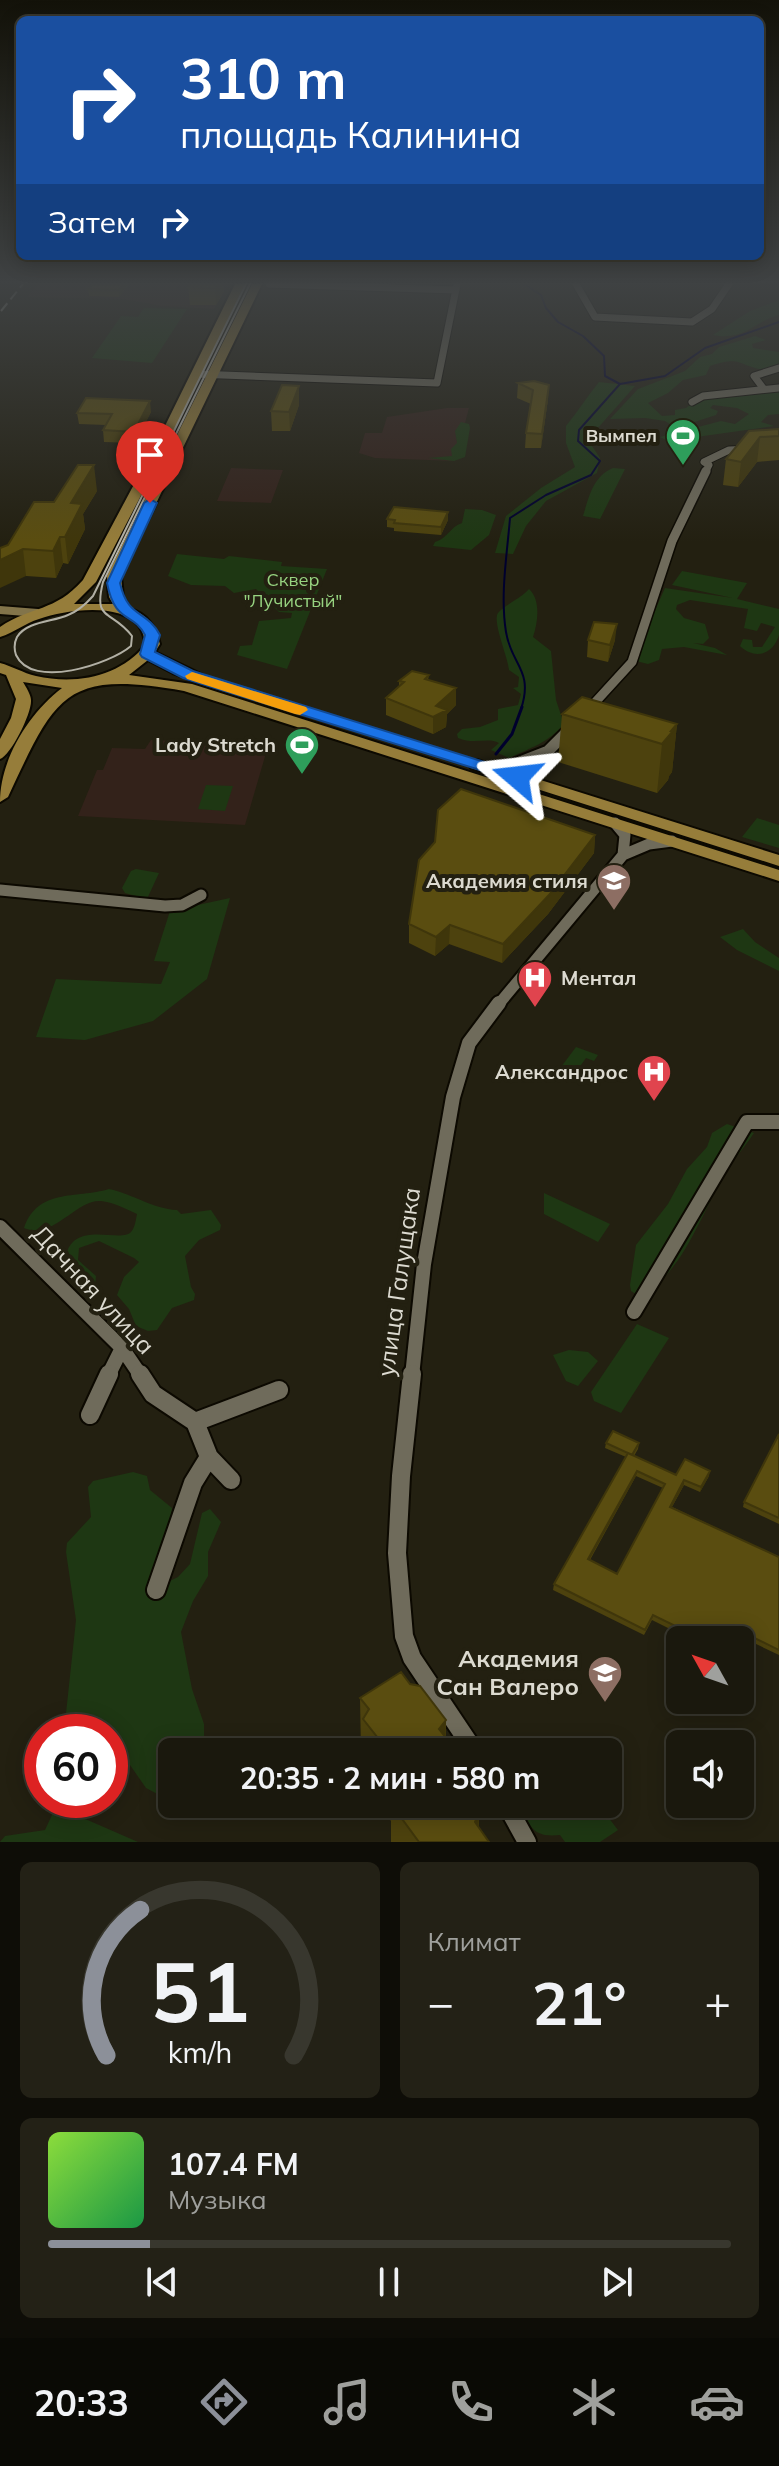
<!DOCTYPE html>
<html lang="ru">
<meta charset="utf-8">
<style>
:root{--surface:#1a180d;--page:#232116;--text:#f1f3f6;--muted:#9fa09d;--line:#38372e;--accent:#8c9099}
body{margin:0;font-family:Mulish,sans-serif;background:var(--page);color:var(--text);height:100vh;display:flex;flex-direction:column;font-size:30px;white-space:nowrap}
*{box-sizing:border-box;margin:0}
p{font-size:26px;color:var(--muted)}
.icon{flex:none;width:44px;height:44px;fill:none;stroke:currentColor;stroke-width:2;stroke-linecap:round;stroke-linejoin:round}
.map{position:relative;height:1842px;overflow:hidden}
.drawer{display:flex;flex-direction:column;gap:20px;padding:20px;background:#0e0d07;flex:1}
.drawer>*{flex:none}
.top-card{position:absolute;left:16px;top:16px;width:748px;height:244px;border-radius:12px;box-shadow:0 4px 20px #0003,0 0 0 2px var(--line);background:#1a4fa0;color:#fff;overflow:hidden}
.needle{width:52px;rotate:310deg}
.fabs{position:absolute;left:666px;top:1626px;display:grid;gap:16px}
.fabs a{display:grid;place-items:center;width:88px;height:88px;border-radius:12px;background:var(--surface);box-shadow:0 4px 20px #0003,0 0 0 2px var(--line);font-size:40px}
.speed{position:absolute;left:24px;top:1714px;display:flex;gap:16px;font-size:40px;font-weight:700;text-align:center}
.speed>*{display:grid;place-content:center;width:104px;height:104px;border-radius:50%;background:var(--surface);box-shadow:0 4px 20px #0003,0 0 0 2px var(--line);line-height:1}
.speed .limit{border:12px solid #d22;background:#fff;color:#111}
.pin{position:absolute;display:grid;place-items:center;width:68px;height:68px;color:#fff;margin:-82px -34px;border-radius:50% 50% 50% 0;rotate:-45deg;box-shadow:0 0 8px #0007}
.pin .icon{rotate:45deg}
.me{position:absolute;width:88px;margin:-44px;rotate:287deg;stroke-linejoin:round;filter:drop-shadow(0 0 6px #0008)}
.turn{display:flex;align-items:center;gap:28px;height:168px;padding:0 32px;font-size:36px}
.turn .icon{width:104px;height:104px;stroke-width:2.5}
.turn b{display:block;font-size:56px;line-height:68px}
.then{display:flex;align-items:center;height:76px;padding:0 32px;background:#0003;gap:16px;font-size:30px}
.big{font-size:60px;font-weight:700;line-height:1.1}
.drawer .tile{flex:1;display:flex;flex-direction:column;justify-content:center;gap:12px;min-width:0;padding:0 28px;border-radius:12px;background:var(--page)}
.drawer .dial{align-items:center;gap:0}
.dial svg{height:208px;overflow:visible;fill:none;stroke:var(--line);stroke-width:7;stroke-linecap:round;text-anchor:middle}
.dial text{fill:var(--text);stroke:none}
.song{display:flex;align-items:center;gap:24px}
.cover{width:96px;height:96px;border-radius:12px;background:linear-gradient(135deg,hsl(90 70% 55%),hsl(140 70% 35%))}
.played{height:8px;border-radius:4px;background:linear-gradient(90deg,var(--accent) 15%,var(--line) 15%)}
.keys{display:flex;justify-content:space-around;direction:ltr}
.heat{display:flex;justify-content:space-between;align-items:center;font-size:44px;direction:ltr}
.drawer .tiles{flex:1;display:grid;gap:20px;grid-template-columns:1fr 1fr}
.tile:last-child{grid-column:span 2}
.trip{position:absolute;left:158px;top:1738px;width:464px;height:80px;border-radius:12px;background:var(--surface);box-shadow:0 4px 20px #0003,0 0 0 2px var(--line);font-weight:700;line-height:80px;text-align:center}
.tabs{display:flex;height:128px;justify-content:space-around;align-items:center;background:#0a0a05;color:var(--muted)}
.tabs .icon{width:56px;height:56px}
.tabs .on{color:var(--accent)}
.tabs b{font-size:36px;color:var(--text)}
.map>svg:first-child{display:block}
.education{fill:#33221a}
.green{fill:#1e3713}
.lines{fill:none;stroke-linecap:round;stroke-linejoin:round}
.stream-far1{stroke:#00002d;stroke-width:2}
.stream{stroke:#00002d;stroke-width:3}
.minor-far4-casing{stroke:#0c0901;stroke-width:9}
.minor-far3-casing{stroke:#0c0901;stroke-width:12}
.minor-far2-casing{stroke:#0c0901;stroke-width:15}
.minor-far1-casing{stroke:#0c0901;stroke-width:18}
.minor-casing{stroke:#0c0901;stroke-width:22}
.secondary-casing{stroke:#0c0901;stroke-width:4}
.primary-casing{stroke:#0c0901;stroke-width:4}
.minor-far4{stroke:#6f6b5b;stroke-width:7}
.minor-far3{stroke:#6f6b5b;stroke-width:9}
.minor-far2{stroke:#6f6b5b;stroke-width:11}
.minor-far1{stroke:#6f6b5b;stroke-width:14}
.minor{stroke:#6f6b5b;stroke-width:18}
.secondary{fill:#82744a;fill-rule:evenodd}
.primary{fill:#967d3a;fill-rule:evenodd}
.tram{stroke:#b2b0a5;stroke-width:2}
.rail{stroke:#b2b0a5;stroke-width:2;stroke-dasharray:10 5;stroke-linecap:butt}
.wall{fill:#4d420e;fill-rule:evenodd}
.shaded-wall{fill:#3f360b}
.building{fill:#5a4d10;stroke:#3f360b;stroke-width:2;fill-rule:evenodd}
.route{fill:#1a73e8;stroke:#114b97;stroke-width:2}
.slow{fill:#f59e0b}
.labels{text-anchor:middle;stroke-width:8;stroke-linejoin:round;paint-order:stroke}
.far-poi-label{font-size:18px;font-weight:bold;fill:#dcdad0;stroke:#232011;text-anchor:end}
.far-park-label{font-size:18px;fill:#97d380;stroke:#232011}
.poi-label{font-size:20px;font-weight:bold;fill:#dcdad0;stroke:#232011;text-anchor:end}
.near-street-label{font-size:24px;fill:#dcdad0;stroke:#232011}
.near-poi-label{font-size:24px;font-weight:bold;fill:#dcdad0;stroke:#232011;text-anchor:end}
</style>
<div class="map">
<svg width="779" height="1842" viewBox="0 0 779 1842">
<rect width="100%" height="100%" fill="#232011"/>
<path class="education" d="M28 284H229L214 309 162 306 123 299 27 297 37 285Z
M447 408H469L455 461 375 458 359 453 365 433H382L387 417Z
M231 468 283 470 271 503 217 501Z
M151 740 242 744 266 753 245 825 78 816 97 770H103L112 748 145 749Z"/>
<path class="green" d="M779 300V315C751 323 745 341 713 335L750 311Z
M144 308 187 309 152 363 92 358 121 316 138 317Z
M755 336 766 340 752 344 753 348 779 352V365L765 370C737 366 743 355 710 366L706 375 683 380 668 393 648 403 662 416 675 415V410L686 408 699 398 779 389V414L768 415 761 422 774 426 668 441 660 437 721 421 735 424 749 414 737 408 713 405 710 408 718 411 716 415 676 428 665 421 645 418 610 419 638 389 685 371 700 357 712 354 719 347Z
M599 382 635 386 597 429 590 443 600 458 597 473 546 501 526 526 513 554 495 553 506 516 541 488 575 467 566 443V426C578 411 587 397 599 382Z
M461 422 469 424 470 428 465 457 454 461 428 458 452 456 451 449 457 443 455 431Z
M613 468 625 469 600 519 583 516C589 497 593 476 613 468Z
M465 509 482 510 496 515 489 535 471 550 433 546 435 542C448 538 450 527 462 523Z
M177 554 224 559 229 556 282 562 281 566 327 569 287 669 237 655 240 646 252 645 259 621 291 618 292 613 279 612 256 589 234 593 225 586 191 585 168 576Z
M682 571 747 583 737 599 779 609C779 617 779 628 779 635 773 655 755 660 740 646L743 639 752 640 753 647H762L775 627 761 623 757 631 744 628 748 609 690 600 677 605 676 609 684 618 705 624 709 638 703 644 693 643 715 648 727 655 684 647 662 649 659 660 648 664 636 661 643 637 665 588 733 598 672 585Z
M529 589C541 600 538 622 533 637L551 651 556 700 564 724C548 743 530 748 509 758L491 750 499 743C488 737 474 745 458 738L457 734 462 729 480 727 498 720V709L518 705 521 694 513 688 518 687 519 677 509 670C508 657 492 621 498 613 504 605 519 600 529 589Z
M206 785 233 786 225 811 198 809Z
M757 818 779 825V848L742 837Z
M136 869 159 873 147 899 125 893 122 888 131 871Z
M230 898 207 979 153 1021 85 1040 36 1037 56 979 161 984 170 962 154 961 170 911Z
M743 929 755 942 779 958V971L737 950 720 937Z
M576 1047 598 1055 594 1061 586 1058 571 1079 543 1069 545 1066 558 1071Z
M727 1124 754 1133C744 1148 733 1160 724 1175 703 1210 679 1283 637 1295L631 1291 630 1285 636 1245 668 1204 687 1169 707 1147 712 1133Z
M109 1189C133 1194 153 1209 177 1210L181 1214 211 1210 221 1225 220 1230 199 1240 185 1256 191 1287 195 1294 194 1300 172 1308 157 1330 148 1331 136 1326 129 1309 117 1295 124 1277 139 1262 134 1258 99 1241 79 1248 78 1260 96 1276 95 1287 90 1291 83 1290 78 1274 65 1261C70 1217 120 1244 131 1232 135 1228 136 1219 137 1214 126 1209 113 1202 101 1201 76 1199 54 1240 24 1228 38 1188 75 1199 109 1189Z
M544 1193 610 1224 598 1242 544 1214Z
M637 1324 669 1338 621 1413 594 1401 591 1392Z
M569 1350 588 1352 598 1361 578 1386 566 1381 553 1355Z
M133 1472 147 1476 150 1490 172 1508 162 1585 178 1577 190 1564 202 1513 210 1509 221 1522 208 1552V1576L193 1601 181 1632 192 1689 204 1724V1752H172V1804H202L175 1811 163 1797 146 1788 130 1765 110 1769V1732H64L76 1620 66 1552 67 1543 91 1517 88 1487 93 1481Z
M54 1800H83V1818L138 1842H0L5 1836 45 1830 57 1804Z
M519 1804H598L618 1830 600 1842H565L560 1835C532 1838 530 1826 519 1804Z"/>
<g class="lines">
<path class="stream-far1" d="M524 284 541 295 546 308 558 322 583 336 604 356 605 376 620 384
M521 709C534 670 511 665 506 632 500 595 507 555 510 518L546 495 591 475 600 461 578 441 579 430 620 384 665 376 705 348 779 322"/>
<path class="stream" d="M496 754 512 734 522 707"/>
<defs>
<path id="minor-far4" d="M269 284 456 290
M576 284 595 317 692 322 712 309 729 284
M196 374 437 383 457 284
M763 388 754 376 779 368
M692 402 703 396 779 388
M705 473 709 465 704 462 729 450 779 448"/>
<path id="minor-far3" d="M589 709 632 662 672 541 706 471"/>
<path id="minor-far2" d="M586 712 591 707
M497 771 548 751
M537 783 532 776 548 751 571 728
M615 823 625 835 623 855
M0 890 165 906 182 905 201 895
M498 1005 623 855 649 844 672 841"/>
<path id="minor-far1" d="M0 1227 122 1348 141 1376
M634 1312 747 1122H779
M108 1376 122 1348
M412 1376 424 1264 453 1097 469 1043 499 1003"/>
<path id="minor" d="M140 1374 153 1394 195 1422 209 1457 193 1483 156 1590
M412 1374 401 1476 397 1553 404 1636 412 1658 475 1752
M90 1415 109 1374
M195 1422 279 1390
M209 1457 231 1480
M506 1804 527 1842"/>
<path id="secondary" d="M0 606 38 609 44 613 38 617 0 614Z"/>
<path id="primary" d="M235 284H245L175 430 96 582 74 604H113L109 597 107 576 252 284H262L121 576 123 597 130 609C148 614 155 627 160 644L155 652 215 681 213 684H203L173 673 148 660 129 675 192 684 779 870V881L184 691C65 670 56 694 8 797L0 802C0 760 28 714 62 688L23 682C26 687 31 695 31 700 32 713 11 755 0 759V739L11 718 16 699 6 675 0 673V663C12 666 23 673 36 676 76 685 120 677 146 644 144 638 143 631 139 626 119 602 66 610 39 619 25 623 14 633 0 637V627C31 606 55 612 83 580L163 430Z
M477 760 779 855V866L471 768 469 765Z"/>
</defs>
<use href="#minor-far4" class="minor-far4-casing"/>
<use href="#minor-far3" class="minor-far3-casing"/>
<use href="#minor-far2" class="minor-far2-casing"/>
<use href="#minor-far1" class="minor-far1-casing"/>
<use href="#minor" class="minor-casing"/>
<use href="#secondary" class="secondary-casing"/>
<use href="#primary" class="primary-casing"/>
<use href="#minor-far4" class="minor-far4"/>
<use href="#minor-far3" class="minor-far3"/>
<use href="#minor-far2" class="minor-far2"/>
<use href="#minor-far1" class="minor-far1"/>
<use href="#minor" class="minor"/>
<use href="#secondary" class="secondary"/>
<use href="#primary" class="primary"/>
<path class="tram" d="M246 284 93 596C86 604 78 611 68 615 53 622 27 621 17 637 14 643 14 649 16 655 32 690 110 664 131 646L132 636C111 609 93 622 103 582L250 284"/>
<path class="rail" d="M1 311 23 284"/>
</g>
<path class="wall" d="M93 284H128V285L119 297 89 296 88 289Z
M223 284 224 291 216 305H190L188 287Z
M534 381 548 399 541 448H525L526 433 531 404 517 398 518 383Z
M299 386V405L290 431H272L271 411Z
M151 412 135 443 104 442 103 430 106 425 79 424 77 413Z
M779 429V460L757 462 738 487 723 485 726 459 749 431Z
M97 491 83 514 85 529 68 564 63 563 56 578 26 576 8 545 54 502Z
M448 512V520L441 535 394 531V528L387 527V519Z
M588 640H615L608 662 587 657Z
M429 675 428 680 456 705 447 714 446 727 433 734 386 715V698L399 687V681Z
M562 714 677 724 672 772 669 776 668 780 657 793 558 762Z
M595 835 594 853 548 914 502 963 449 944 435 956 409 943V924Z
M779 1434V1524L743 1507 744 1502Z
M606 1443H639L638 1449 634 1456 676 1475 709 1476 700 1492 684 1485 672 1507 779 1557V1655L735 1634 732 1640H692L652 1620 644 1635 553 1590 554 1584 626 1457 605 1448ZM636 1476 663 1488 617 1574 590 1560Z
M410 1684 446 1720V1738L454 1752H361L360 1698Z
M378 1804H472L479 1814V1828L489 1842H391V1821Z"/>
<path class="shaded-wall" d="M124 284 128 285 119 297V290Z
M217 284H223L224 291 216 305 215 288Z
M549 385 548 399 541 448 542 434Z
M299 386V405L290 431 289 412Z
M150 401 151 412 135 443 134 432Z
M760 437 757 462 738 487 741 462Z
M94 465 97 491 83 514 85 529 68 564 65 537 71 503Z
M448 512V520L441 535V527Z
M60 537 63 563 56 578 53 551Z
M23 549 26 576 0 588V560Z
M617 624 615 640 608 662 610 645Z
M456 688V705L447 714 446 727 433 734V717L436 706Z
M677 724 672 772 669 776 668 780 657 793 662 744Z
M595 835 594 853 548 914 502 963 503 944Z
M450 925 449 944 435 956 436 937Z
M637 1471 636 1476 587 1564 588 1559Z
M710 1471 709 1476 700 1492 701 1487Z
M684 1480V1485L669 1512 670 1507Z
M446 1720 445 1752 439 1729Z
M479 1814 478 1842 475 1822Z"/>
<path class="building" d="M93 284H124L119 290 88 289Z
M190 284H217L215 288 188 287Z
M534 381 549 385 542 434 526 433 533 390 518 383Z
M282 385 299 386 289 412 271 411Z
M86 398 150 401 134 432 103 430 112 414 77 413Z
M779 429V436L760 437 741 462 726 459 749 431Z
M78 465H94L71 503 82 504 65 537H60L53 551 23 549 0 560V548L8 545 34 502H54Z
M394 507 448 512 441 527 394 523 395 520 387 519Z
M594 622 617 624 610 645 588 640Z
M412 671 429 675 425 679 456 688 436 706 447 710 433 717 386 698 404 682 399 681Z
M582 697 677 724 671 731H673L662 744 562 714Z
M461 789 595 835 549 895 503 944 450 925 436 937 409 924 419 860 435 842 438 810Z
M613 1431 639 1443 632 1455 606 1443Z
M779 1434V1518L744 1502Z
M628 1453 676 1475 685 1459 710 1471 701 1487 684 1480 670 1507 779 1557V1650L736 1629 730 1640H704L653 1615 645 1630 554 1584ZM637 1471 665 1484 617 1574 588 1559Z
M401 1672 410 1684 420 1686 446 1720 439 1729 454 1748 448 1752H389L363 1719 369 1709 360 1698Z
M402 1804H472L479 1814 475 1822 489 1842H419L397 1812Z"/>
<linearGradient id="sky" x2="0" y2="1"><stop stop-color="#131209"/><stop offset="0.52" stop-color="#3f4243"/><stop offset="1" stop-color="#3f4243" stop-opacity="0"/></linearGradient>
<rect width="779" height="542" fill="url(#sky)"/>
<path class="route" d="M150 499 157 503 120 583C128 619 146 609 160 635L155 652 193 671 523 774V780H512L183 678 142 657 140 654 145 635C133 612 115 624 107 583L144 503Z"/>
<path class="slow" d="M192 672 306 707 308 710 300 715 295 714 187 679 185 676Z"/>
<defs>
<symbol id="stadium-pin" viewBox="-11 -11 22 30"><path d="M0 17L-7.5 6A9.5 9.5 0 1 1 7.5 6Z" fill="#2e9e5b" stroke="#232011"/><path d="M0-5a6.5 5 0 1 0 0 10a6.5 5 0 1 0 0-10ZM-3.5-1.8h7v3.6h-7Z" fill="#fff"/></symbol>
<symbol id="university-pin" viewBox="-11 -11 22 30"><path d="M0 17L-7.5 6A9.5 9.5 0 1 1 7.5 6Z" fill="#8d6e63" stroke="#232011"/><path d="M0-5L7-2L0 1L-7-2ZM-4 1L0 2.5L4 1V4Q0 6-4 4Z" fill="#fff"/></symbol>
<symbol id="hospital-pin" viewBox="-11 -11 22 30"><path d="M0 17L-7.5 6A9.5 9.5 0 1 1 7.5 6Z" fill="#e0444e" stroke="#232011"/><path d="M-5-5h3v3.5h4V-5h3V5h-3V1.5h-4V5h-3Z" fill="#fff"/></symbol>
</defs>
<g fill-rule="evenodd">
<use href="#stadium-pin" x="663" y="416" width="40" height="54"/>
<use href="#stadium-pin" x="282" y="725" width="40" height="54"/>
<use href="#university-pin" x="594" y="861" width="40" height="54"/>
<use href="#hospital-pin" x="515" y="958" width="40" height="54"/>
<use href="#hospital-pin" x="634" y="1052" width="40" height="54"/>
<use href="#university-pin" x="585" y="1653" width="40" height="54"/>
</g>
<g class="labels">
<g class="far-poi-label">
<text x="657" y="442">Вымпел</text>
</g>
<g class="far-park-label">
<text x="293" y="586">Сквер<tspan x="293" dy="21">"Лучистый"</tspan></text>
</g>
<g class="poi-label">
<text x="276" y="752">Lady Stretch</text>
<text x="588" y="888">Академия стиля</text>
<text x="561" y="985" text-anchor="start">Ментал</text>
<text x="628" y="1079">Александрос</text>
</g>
<g class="near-street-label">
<text transform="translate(399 1282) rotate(-82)" y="8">улица Галущака</text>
<text transform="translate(93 1290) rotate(47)" y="8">Дачная улица</text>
</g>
<g class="near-poi-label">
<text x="579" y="1667">Академия<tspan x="579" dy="28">Сан Валеро</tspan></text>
</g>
</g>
</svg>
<div class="fabs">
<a><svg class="needle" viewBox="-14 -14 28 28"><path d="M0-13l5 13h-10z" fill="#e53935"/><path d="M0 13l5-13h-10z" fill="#9fa09d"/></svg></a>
<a><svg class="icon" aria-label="sound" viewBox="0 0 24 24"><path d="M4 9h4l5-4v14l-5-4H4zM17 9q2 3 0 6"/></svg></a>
</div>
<div class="speed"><div class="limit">60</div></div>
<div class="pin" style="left:150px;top:503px;background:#d93025"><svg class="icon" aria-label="arrive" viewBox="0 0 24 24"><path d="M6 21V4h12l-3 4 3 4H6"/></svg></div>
<svg class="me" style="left:517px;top:777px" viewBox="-20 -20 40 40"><path d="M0-17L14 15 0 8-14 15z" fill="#1a73e8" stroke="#fff" stroke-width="4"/></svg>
<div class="trip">20:35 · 2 мин · 580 m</div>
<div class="top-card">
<div class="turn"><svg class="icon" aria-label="right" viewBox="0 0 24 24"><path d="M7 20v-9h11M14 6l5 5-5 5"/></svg><div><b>310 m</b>площадь Калинина</div></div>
<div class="then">Затем<svg class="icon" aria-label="right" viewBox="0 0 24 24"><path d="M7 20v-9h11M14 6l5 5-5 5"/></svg></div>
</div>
</div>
<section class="drawer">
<div class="tiles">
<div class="tile dial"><svg viewBox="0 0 100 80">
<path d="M14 69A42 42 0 1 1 86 69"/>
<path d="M14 69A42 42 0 0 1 27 13" stroke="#8c9099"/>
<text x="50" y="56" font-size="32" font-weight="700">51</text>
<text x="50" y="72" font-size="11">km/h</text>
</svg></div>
<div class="tile"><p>Климат</p>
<div class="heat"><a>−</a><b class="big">21°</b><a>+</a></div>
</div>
<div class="tile">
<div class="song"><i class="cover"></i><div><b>107.4 FM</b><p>Музыка</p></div></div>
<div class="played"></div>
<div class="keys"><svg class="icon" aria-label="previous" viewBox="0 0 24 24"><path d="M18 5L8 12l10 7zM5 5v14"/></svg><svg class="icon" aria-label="pause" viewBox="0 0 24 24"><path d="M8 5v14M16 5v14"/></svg><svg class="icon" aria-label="next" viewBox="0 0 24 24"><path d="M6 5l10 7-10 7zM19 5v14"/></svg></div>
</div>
</div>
</section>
<nav class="tabs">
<b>20:33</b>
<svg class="icon on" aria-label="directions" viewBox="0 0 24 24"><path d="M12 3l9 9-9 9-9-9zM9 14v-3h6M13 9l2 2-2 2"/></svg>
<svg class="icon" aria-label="music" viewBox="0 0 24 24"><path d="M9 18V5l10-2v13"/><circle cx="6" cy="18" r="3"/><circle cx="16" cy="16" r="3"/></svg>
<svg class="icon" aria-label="phone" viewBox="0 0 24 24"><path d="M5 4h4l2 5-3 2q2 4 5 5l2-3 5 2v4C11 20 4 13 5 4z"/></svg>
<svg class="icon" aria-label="climate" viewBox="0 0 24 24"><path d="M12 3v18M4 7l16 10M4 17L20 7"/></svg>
<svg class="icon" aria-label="car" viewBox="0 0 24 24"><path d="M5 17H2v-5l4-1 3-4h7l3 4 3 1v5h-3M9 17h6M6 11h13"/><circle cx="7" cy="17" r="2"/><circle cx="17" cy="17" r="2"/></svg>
</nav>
